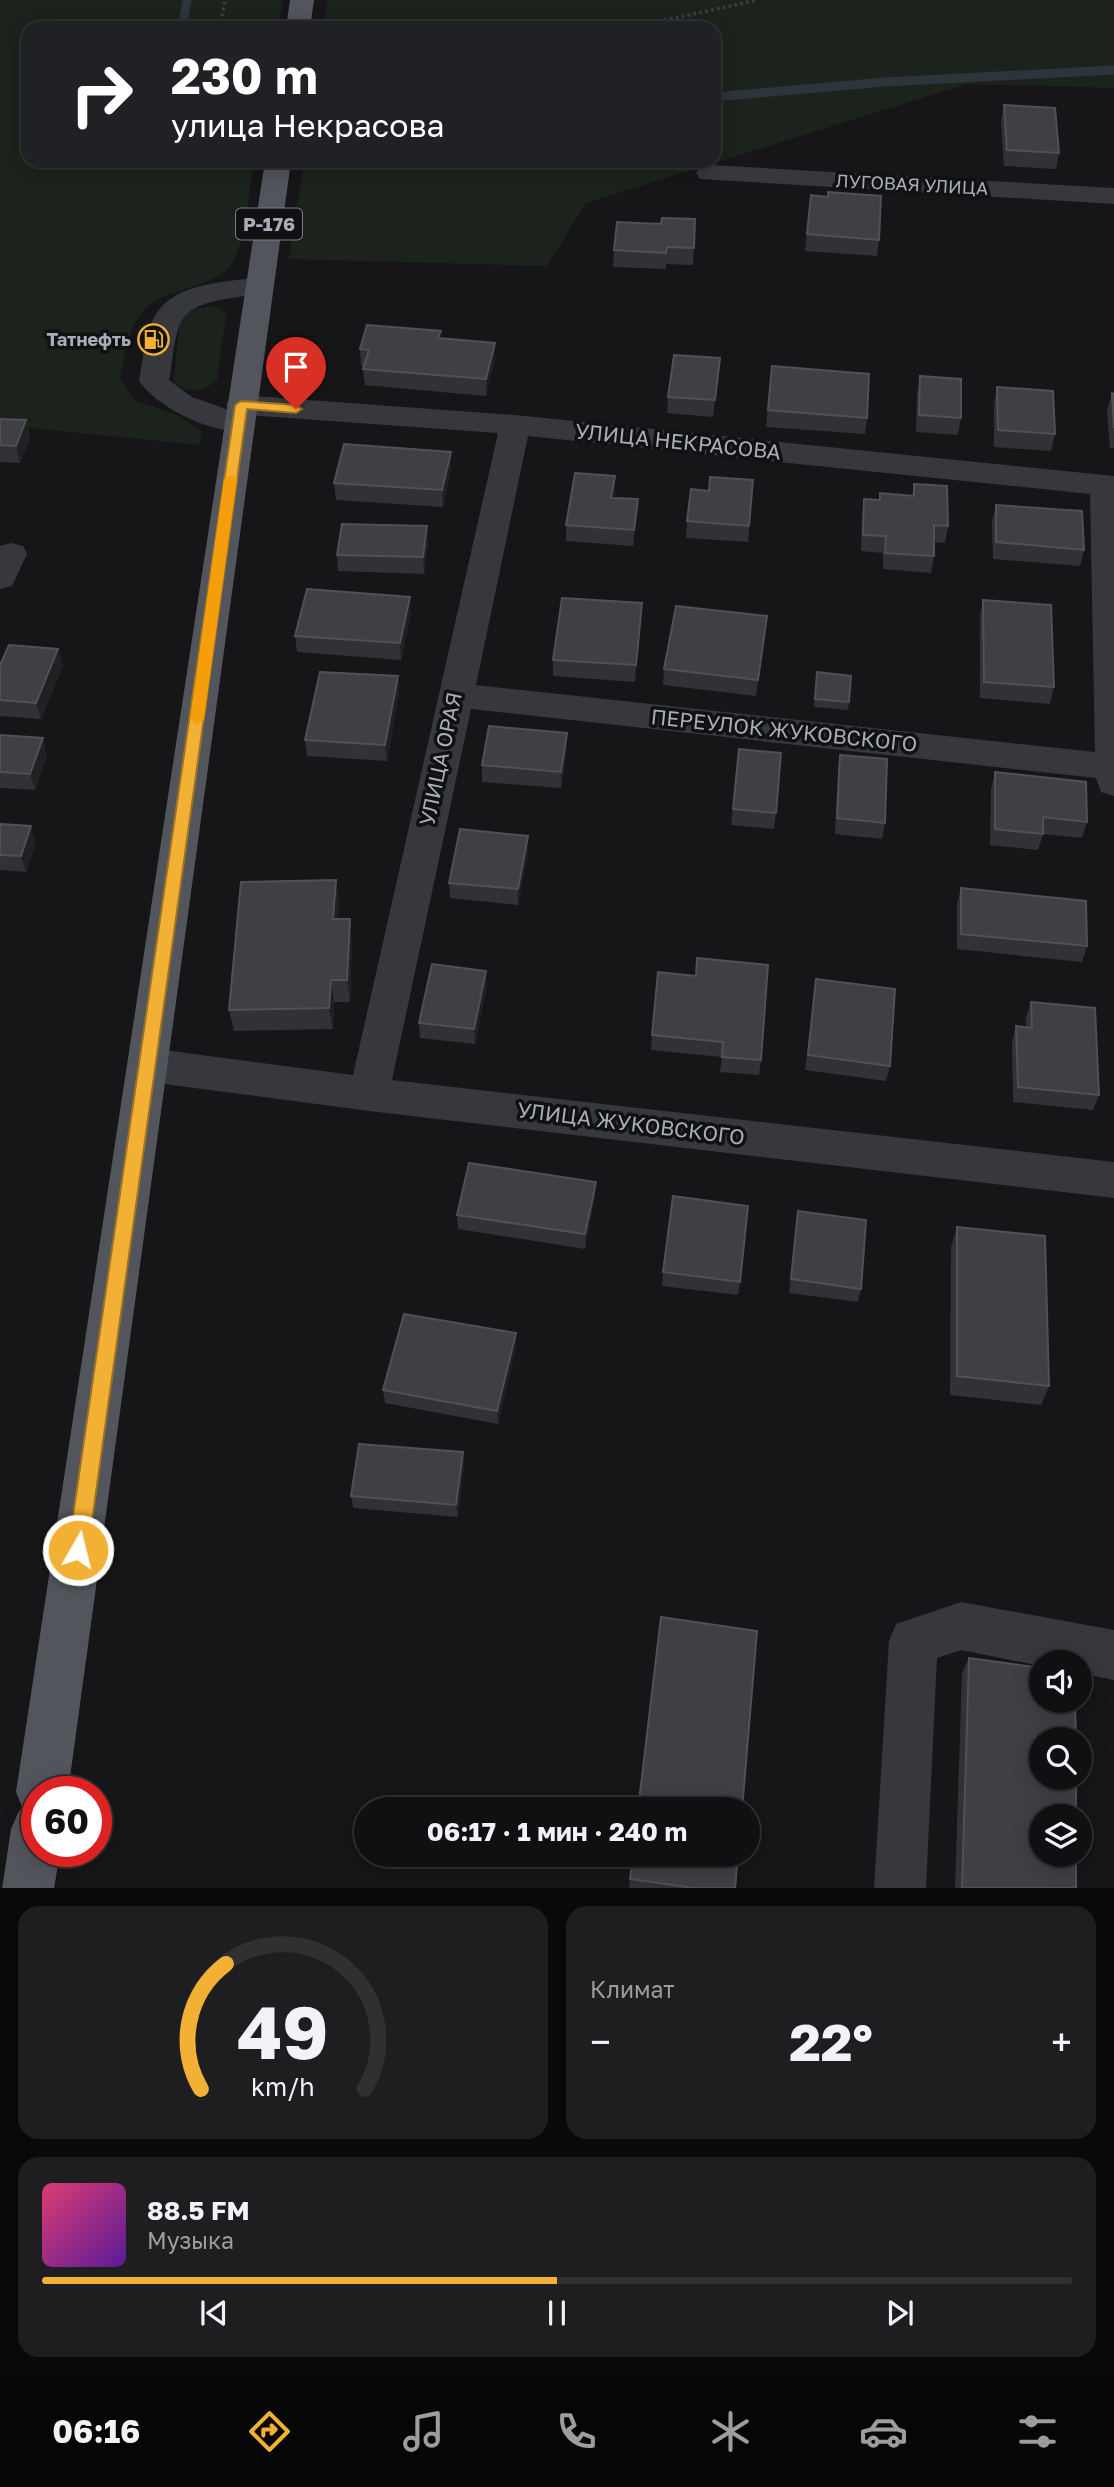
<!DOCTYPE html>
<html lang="ru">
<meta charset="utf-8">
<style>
:root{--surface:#101012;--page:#1e1e20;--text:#f1f3f6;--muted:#9c9d9f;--line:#303032;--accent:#f2b134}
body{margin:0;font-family:"Golos Text",sans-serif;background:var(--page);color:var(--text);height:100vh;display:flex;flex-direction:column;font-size:26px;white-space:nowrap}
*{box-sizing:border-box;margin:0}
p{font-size:23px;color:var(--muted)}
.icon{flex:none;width:38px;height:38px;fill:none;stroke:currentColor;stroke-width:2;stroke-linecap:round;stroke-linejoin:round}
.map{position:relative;height:1888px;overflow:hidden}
.sheet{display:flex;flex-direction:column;gap:18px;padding:18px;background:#09090a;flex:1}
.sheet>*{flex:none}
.guide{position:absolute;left:21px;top:21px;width:700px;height:147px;border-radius:21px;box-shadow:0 4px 18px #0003,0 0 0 2px var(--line);background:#202124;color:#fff;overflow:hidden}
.tools{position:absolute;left:1029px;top:1650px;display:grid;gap:14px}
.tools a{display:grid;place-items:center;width:63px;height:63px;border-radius:50%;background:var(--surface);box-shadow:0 4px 18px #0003,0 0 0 2px var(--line);font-size:35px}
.speed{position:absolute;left:21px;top:1776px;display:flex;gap:14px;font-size:35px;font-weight:700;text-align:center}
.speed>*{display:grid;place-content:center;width:91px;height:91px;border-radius:50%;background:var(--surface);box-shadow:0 4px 18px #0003,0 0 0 2px var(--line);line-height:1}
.speed .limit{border:10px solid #d22;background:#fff;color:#111}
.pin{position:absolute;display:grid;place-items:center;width:60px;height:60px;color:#fff;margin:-72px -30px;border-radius:50% 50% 50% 0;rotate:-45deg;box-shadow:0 0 7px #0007}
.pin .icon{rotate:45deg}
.me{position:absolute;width:77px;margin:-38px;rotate:8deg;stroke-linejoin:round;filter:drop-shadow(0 0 5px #0008)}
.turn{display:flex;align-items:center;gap:24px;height:147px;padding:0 35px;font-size:32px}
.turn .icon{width:91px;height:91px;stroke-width:2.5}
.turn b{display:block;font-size:49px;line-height:60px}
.big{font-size:52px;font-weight:700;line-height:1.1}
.sheet .widget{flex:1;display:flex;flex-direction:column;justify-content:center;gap:10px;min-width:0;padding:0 24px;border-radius:21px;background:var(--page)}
.sheet .dial{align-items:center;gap:0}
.dial svg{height:182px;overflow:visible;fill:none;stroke:var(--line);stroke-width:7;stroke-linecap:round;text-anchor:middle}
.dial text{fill:var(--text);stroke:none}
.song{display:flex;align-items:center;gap:21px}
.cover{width:84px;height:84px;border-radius:10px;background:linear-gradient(135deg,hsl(340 70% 55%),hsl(270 70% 35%))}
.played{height:7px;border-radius:4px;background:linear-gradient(90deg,var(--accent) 50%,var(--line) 50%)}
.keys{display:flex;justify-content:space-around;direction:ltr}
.heat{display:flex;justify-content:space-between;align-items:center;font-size:38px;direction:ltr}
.sheet .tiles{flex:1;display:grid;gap:18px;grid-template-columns:1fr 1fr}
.widget:last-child{grid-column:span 2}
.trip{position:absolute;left:354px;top:1797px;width:406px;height:70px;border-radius:35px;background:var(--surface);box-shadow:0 4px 18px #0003,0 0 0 2px var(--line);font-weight:700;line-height:70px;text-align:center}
.menu{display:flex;height:112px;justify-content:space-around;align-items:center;background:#060607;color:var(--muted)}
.menu .icon{width:49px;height:49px}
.menu .selected{color:var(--accent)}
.menu b{font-size:32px;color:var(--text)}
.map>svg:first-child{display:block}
.green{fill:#1c231d}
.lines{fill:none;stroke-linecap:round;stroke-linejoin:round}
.stream{stroke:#2c353c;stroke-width:9}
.path{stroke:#3d3f44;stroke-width:3.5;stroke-dasharray:2.5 3.5;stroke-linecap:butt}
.minor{fill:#37383d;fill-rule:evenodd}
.major{fill:#53555c;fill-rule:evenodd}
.wall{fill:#323236}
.shaded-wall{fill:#212124}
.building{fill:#3f3f44;stroke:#4f5156;stroke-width:2}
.route{fill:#f2b134;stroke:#9d7322;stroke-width:2}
.slow{fill:#f59e0b}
.labels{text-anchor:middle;stroke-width:7;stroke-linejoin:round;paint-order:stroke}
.far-street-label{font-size:18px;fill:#a8adb8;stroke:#111113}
.far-poi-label{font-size:18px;font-weight:bold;fill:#a8adb8;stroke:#111113;text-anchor:end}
.shield{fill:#111113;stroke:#7b7e86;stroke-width:2}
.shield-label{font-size:19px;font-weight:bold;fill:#a8adb8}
.street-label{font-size:21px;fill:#a8adb8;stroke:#111113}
</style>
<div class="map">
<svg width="1114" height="1889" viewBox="0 0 1114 1889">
<rect width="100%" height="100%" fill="#161618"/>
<path class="green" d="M0 0H283L278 28H28V161H254C250 187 245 253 227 270 216 279 196 286 183 290 131 303 130 332 120 378L134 400 177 415 201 430 200 445 0 425Z
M328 0H1114V88L967 84 586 203 547 266 289 259 304 161H714V28H323Z
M211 306 221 309 226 314 217 380C204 392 184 396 174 379L180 321C189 309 197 308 211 306Z"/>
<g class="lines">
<path class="stream" d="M182 28 187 0
M714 97 885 82 1114 70"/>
<path class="path" d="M220 28 225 0
M629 28 758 0"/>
<path class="minor" d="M710 165 1114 188V204L700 179 696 173 700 167Z
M259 277 269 280 273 286 269 292C246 298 195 297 182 320 173 337 173 361 169 380L192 397 229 410 226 405 230 398 241 395 515 415 1114 476V796L1101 792 1096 778 471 709 392 1080 1114 1162V1198L369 1111 149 1082 135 1077 129 1065 135 1053 149 1048 353 1075 498 433 246 415 254 423 250 430C219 438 157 408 139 381 143 361 144 340 152 322 169 282 223 283 259 277ZM528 436 1090 494 1095 752 476 685Z
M11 543 23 546 27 554 12 586 0 589V546Z
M961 1602 1114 1630V1680L1080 1673V1662H1041V1666L961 1650 937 1658 926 1888 874 1889 889 1641 896 1624Z"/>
<path class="major" d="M290 0H314L310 28H286Z
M265 161H291L68 1792H37V1852H60L54 1889H2L11 1829 19 1811 23 1809 16 1792Z"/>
</g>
<path class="wall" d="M1004 105 1059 153 1056 169 1004 166 1001 121Z
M811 195 828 197 879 240 877 256 805 251Z
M695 219 693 265 666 264V269L613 267 614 250 661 224Z
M441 338 495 359 486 396 365 385 363 369 364 366H361L360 349Z
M720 358 713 417 667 413 668 397Z
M772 366 867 418 865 434 766 427Z
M920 376 961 418 958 435 916 432 917 393Z
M997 387 1055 434 1051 451 994 447V404Z
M1112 393 1114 394V448H1110L1107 410Z
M0 419 26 420 30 437 20 463 0 462Z
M451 452V468L443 507 336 500 334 483Z
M753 480 748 542 686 538 687 521 709 491Z
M914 484 948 526 945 543 934 542V556L931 573 883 569V553L861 551 862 516 864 499 879 500 880 493 912 496Z
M615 492 614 498 637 516 633 546 566 541V525Z
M996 505 1084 550 1080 566 993 559 992 521Z
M428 543 424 574 338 571 337 555Z
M983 600 1054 687 1050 704 980 698V616Z
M642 603 635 682 553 676V660Z
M411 613 401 660 297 652 295 636Z
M765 632 756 696 663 685 664 669Z
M58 649 63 666 41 719 0 716V665Z
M817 672 849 702 848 710 814 707Z
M398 676 399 693 387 761 307 756 305 740Z
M567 733V749L561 788 482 782V765Z
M0 735 47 755 35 790 0 788Z
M739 749 776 813 774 829 731 825Z
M840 755 885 823 882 839 835 834 838 771Z
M995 772 1087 822 1082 838 1043 834 1038 850 990 845 991 789Z
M0 824 36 842 26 872 0 870Z
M528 836V852L518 905 450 898 449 883Z
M336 880 339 903 338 919 352 941 350 1002H334L333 1029 234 1031 229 1010Z
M961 888 1087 946 1082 962 957 949V903Z
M696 976 761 1060 759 1075 720 1072 722 1057 651 1050 652 1035Z
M816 979 890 1066 886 1081 805 1070Z
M487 986 475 1044 420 1038 419 1023Z
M1031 1002 1099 1095 1093 1110 1013 1102 1012 1041 1016 1026 1026 1027V1017Z
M595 1196 585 1249 458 1229 457 1215Z
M798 1211 861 1289 858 1302 789 1293 796 1225Z
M957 1227 1049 1386 1041 1405 950 1395 951 1247Z
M663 1272 740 1282 738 1295 662 1286Z
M516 1347 498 1424 385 1403 383 1390Z
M463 1452 464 1465 458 1517 353 1508 351 1496Z
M969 1658 1076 1888H955L962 1673Z
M633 1855 735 1888H629Z"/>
<path class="shaded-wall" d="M495 343V359L486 396V379Z
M26 420 30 437 20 463 16 446Z
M451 452V468L443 507 442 490Z
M615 476V492L611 514V498Z
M638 499 637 516 633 546 634 530Z
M427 526 428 543 424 574 423 557Z
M410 597 411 613 401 660 400 643Z
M642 603 641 620 635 682 636 665Z
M58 649 63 666 41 719 36 703Z
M398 676 399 693 387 761 385 745Z
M567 733V749L561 788V772Z
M43 738 47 755 35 790 30 774Z
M31 826 36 842 26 872 21 856Z
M528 836V852L518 905V889Z
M336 880 339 903 336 941 333 919Z
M350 919 352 941 350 1002 347 980Z
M486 971 487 986 475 1044 474 1029Z
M331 980 334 1002 333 1029 329 1008Z
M596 1182 595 1196 585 1249V1234Z
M516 1333V1347L498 1424 497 1411Z
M463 1452 464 1465 458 1517 456 1505Z"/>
<path class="building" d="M1004 105 1055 108 1059 153 1007 150Z
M828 192 881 196 879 240 807 234 811 195 828 197Z
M662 218 695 219 694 248 667 247 666 253 614 250 617 222 661 224Z
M367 325 441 331 438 338 495 343 486 379 363 369 369 350 360 349Z
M674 355 720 358 715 400 668 397Z
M772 366 869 374 867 418 768 410Z
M920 376 961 379V418L919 415Z
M997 387 1053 391 1055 434 998 430Z
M1112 393 1114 394V428Z
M0 419 26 420 16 446 0 445Z
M344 444 451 452 442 490 334 483Z
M575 473 615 476 611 498 638 499 634 530 566 525Z
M710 477 753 480 749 526 687 521 691 489 709 491Z
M914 484 947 486 948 526 934 525V556L885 553 886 536 863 535 864 499 880 500V493L914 496Z
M996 505 1082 511 1084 550 996 542Z
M342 524 427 526 423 557 337 555Z
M307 589 410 597 400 643 295 636Z
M562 598 642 603 636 665 553 660Z
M983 600 1051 605 1054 687 984 682Z
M676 606 767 616 758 680 664 669Z
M9 645 58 649 36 703 0 700V665Z
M320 672 398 676 385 745 305 740Z
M817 672 851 676 849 702 815 699Z
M489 726 567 733 561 772 482 765Z
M0 735 43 738 30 774 0 772Z
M739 749 781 753 776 813 733 809Z
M840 755 887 759 885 823 837 818Z
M995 772 1086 782 1087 822 1043 817V834L995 829Z
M0 824 31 826 21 856 0 855Z
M460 829 528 836 518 889 449 883Z
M336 880 333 919H350L347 980H331L329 1008 229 1010 241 882Z
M961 888 1086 901 1087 946 961 934Z
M697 958 768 965 761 1060 722 1057 723 1042 652 1035 658 972 696 976Z
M432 964 486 971 474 1029 419 1023Z
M816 979 895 989 890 1066 808 1055Z
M1031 1002 1095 1008 1099 1095 1018 1087 1016 1026 1032 1028Z
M469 1163 596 1182 585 1234 457 1215Z
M673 1196 748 1206 740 1282 663 1272Z
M798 1211 866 1220 861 1289 791 1279Z
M957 1227 1045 1236 1049 1386 957 1376Z
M404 1314 516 1333 497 1411 383 1390Z
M359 1444 463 1452 456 1505 351 1496Z
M661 1617 757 1631 742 1810H638Z
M969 1658 1041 1668V1701H1075L1076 1740H1041V1778H1076V1816H1041V1855H1076V1888H962Z
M633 1855H738L735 1888H693L630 1879Z"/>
<path class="route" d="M241 401 296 405 302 409 296 413 247 409 88 1550 85 1556 78 1559 71 1556 68 1550 235 405Z"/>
<path class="slow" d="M231 475 237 479 204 719 197 725 190 719 224 479Z"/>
<defs>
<symbol id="fuel-ring" viewBox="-11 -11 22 22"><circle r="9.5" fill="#111113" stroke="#f2b134" stroke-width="1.5"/><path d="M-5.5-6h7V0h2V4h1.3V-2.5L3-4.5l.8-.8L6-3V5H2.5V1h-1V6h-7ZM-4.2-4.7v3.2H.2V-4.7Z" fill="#f2b134"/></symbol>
</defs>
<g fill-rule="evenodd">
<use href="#fuel-ring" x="136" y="322" width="35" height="35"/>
</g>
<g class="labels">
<g class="far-street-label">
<text transform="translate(912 185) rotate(3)" y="6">ЛУГОВАЯ УЛИЦА</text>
</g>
<g class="far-poi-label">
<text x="131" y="346">Татнефть</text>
</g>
<rect class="shield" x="236" y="208.5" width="66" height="31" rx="5"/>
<g class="shield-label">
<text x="269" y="231">Р-176</text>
</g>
<g class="street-label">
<text transform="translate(678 442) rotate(6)" y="7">УЛИЦА НЕКРАСОВА</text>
<text transform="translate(784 731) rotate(6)" y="7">ПЕРЕУЛОК ЖУКОВСКОГО</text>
<text transform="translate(441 759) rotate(-78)" y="7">УЛИЦА ОРАЯ</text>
<text transform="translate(631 1124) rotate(7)" y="7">УЛИЦА ЖУКОВСКОГО</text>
</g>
</g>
</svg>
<div class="tools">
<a><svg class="icon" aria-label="sound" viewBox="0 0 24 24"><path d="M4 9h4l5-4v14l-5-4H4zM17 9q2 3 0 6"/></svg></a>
<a><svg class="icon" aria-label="search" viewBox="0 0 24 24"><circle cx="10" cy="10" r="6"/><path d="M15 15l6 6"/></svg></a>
<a><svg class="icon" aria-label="layers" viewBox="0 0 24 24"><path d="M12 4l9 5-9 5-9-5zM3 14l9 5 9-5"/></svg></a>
</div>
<div class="speed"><div class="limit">60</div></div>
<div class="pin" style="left:296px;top:409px;background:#d93025"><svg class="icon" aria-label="arrive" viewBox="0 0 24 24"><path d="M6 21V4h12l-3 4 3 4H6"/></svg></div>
<svg class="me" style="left:78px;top:1550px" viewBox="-20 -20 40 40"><circle r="17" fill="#f2b134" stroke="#fff" stroke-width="3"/><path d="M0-11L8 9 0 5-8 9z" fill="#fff"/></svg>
<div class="trip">06:17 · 1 мин · 240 m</div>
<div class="guide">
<div class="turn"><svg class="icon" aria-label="right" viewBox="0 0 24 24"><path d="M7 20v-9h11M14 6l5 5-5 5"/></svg><div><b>230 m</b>улица Некрасова</div></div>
</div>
</div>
<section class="sheet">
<div class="tiles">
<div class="widget dial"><svg viewBox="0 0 100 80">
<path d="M14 69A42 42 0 1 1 86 69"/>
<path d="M14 69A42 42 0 0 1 25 14" stroke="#f2b134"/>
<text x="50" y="56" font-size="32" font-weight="700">49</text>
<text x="50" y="72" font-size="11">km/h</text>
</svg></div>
<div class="widget"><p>Климат</p>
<div class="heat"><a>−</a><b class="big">22°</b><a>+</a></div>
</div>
<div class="widget">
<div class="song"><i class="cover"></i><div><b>88.5 FM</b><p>Музыка</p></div></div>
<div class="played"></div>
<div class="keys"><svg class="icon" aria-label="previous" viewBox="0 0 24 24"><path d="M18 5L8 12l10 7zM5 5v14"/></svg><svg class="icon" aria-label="pause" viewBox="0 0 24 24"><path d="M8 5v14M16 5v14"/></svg><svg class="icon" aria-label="next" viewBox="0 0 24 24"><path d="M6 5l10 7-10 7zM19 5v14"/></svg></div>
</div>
</div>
</section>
<nav class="menu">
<b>06:16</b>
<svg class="icon selected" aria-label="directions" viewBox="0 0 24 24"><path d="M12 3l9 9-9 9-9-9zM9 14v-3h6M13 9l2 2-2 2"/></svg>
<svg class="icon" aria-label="music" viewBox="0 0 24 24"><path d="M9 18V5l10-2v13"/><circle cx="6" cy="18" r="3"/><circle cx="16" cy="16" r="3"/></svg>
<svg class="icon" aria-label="phone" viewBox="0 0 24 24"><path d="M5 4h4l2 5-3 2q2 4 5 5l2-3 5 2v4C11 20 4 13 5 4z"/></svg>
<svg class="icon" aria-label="climate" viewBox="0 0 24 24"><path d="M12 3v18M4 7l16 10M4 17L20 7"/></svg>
<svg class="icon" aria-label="car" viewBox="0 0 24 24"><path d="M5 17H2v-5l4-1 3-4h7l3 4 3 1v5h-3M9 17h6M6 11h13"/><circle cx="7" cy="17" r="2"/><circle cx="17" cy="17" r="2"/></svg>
<svg class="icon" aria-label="filters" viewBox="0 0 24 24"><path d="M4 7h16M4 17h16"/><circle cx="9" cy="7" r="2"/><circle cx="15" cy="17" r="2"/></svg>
</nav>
